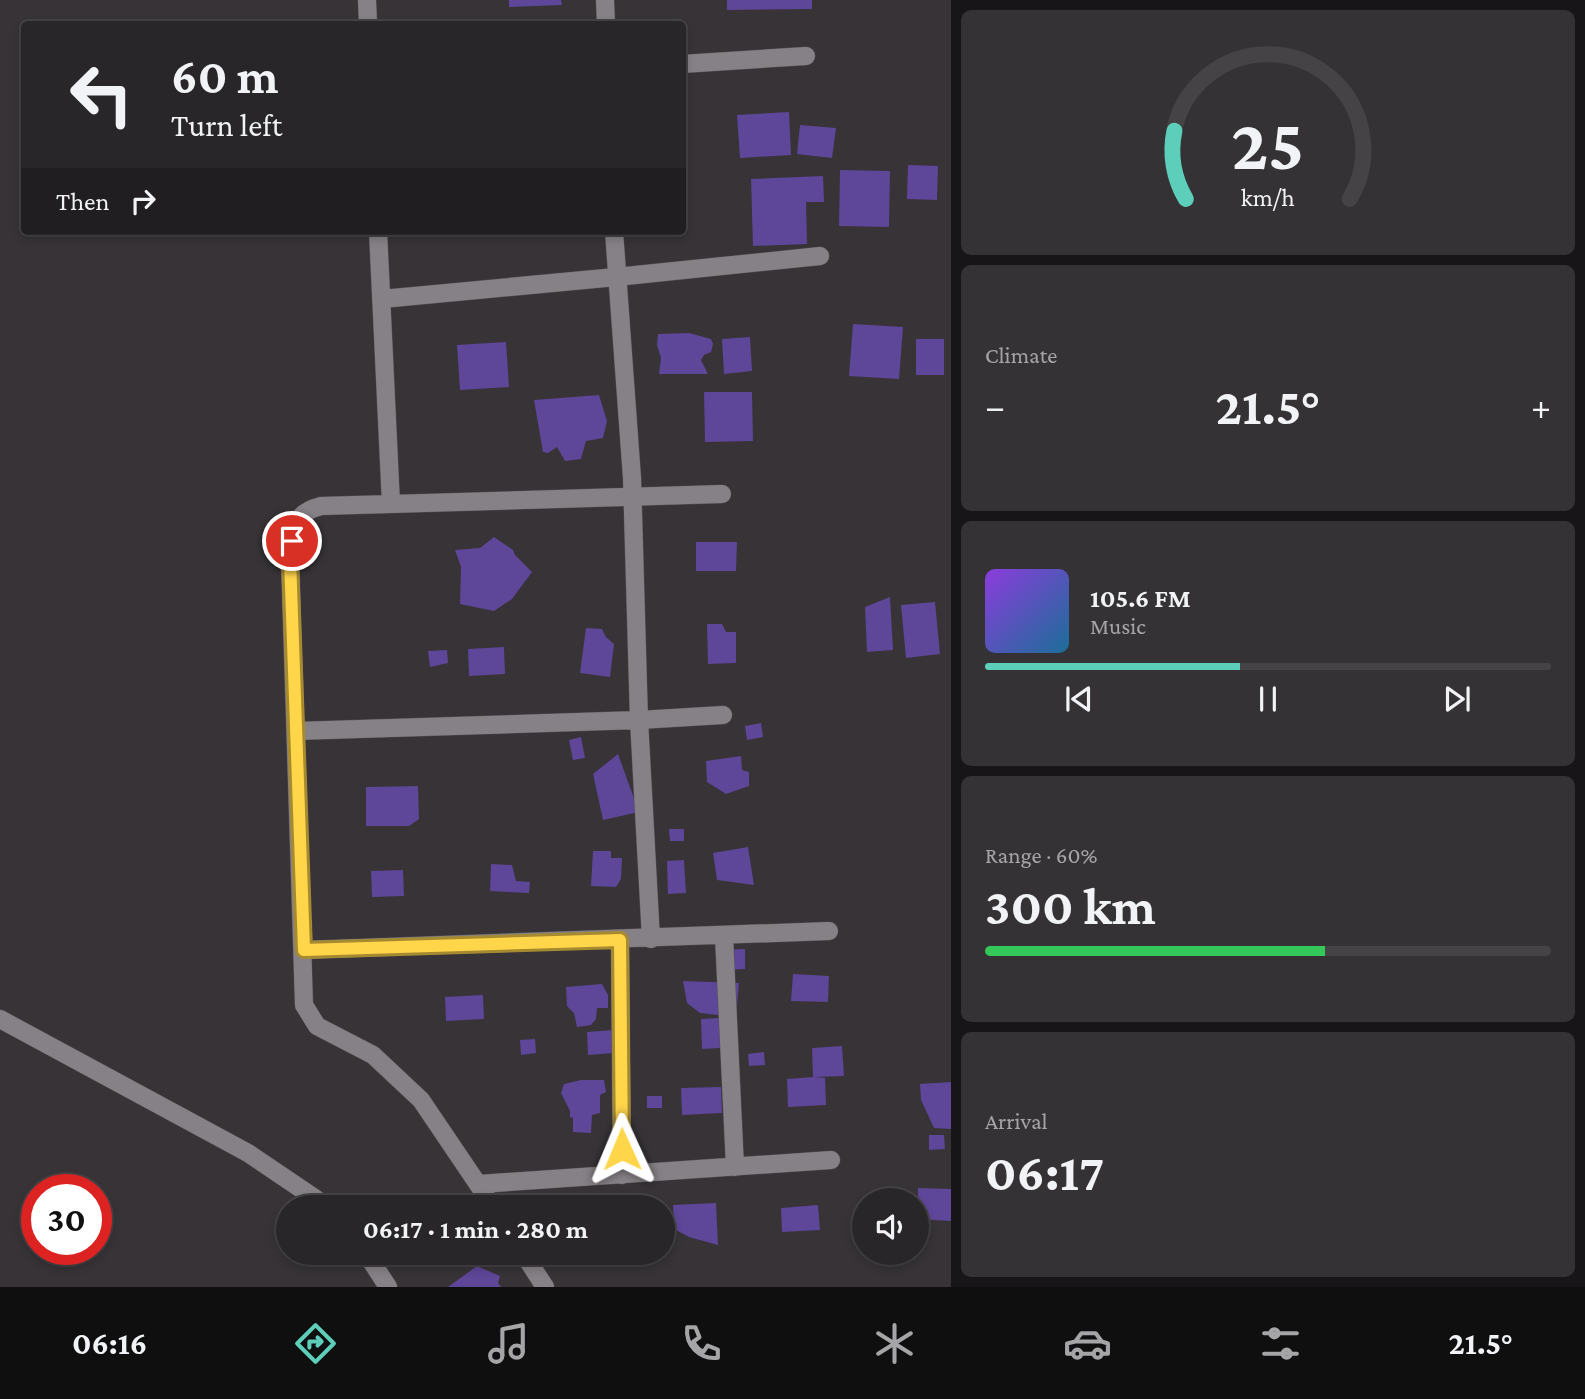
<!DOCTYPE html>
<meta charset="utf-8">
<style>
:root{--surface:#292629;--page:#353235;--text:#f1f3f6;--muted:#a5a5a8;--line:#454346;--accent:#5cceba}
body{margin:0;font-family:"Crimson Pro",serif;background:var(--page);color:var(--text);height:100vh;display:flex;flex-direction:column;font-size:26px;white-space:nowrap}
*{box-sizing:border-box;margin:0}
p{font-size:23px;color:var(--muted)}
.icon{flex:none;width:38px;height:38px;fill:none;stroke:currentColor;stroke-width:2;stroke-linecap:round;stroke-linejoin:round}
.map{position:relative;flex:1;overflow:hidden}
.details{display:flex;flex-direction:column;gap:10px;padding:10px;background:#171517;width:634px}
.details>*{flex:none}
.hud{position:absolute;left:21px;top:21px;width:665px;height:214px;border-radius:7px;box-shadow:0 4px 10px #0003,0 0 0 2px var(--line);background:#292629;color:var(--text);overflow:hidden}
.tools{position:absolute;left:852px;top:1188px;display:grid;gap:14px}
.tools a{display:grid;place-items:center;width:77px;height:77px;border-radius:50%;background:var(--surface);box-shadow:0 4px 10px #0003,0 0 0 2px var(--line);font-size:35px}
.speed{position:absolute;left:21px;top:1174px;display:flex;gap:14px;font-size:35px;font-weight:700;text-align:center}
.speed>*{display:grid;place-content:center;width:91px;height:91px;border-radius:50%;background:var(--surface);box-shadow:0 4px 10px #0003,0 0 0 2px var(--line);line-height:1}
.speed .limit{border:10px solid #d22;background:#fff;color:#111}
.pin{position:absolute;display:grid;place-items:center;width:60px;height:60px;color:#fff;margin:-30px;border:4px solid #fff;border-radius:50%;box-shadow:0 2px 7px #0007}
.me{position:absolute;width:77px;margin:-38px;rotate:359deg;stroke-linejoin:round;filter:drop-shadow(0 0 5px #0008)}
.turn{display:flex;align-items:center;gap:24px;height:147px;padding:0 35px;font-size:32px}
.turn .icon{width:91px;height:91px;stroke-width:2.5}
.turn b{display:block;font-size:49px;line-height:60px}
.then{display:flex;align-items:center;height:66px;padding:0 35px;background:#0003;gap:14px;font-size:26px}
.big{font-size:52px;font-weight:700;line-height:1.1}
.details .tile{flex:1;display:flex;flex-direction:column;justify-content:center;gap:10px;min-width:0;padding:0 24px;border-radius:10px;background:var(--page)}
.details .dial{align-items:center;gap:0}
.dial svg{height:182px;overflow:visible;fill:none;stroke:var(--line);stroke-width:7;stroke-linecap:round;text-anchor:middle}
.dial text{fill:var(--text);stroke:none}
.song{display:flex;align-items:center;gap:21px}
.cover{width:84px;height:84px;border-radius:10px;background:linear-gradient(135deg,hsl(270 70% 55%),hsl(200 70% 35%))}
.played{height:7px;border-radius:4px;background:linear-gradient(90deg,var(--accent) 45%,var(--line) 45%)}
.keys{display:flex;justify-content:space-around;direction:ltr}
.heat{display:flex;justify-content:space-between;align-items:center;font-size:38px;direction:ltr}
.charge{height:10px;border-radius:5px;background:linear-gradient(90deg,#34c759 60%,var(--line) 0)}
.trip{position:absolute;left:276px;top:1195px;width:399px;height:70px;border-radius:35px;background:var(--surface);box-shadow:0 4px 10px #0003,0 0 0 2px var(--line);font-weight:700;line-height:70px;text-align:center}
.dock{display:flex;height:112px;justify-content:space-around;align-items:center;background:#100f10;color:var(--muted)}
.dock .icon{width:49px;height:49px}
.dock .on{color:var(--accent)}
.dock b{font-size:32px;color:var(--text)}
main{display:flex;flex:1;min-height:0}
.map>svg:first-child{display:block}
.building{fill:#5e4698}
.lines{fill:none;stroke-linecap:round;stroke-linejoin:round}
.street-casing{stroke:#525053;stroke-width:19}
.street{stroke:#868186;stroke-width:18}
.route-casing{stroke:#a68a30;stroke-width:18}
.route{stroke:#ffd54a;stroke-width:12}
</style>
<main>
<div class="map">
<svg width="952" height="1287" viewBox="0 0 952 1287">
<rect width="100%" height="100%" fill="#373337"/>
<path class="building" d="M509 0H561L562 5 509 7Z
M727 0H812V9L727 10Z
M789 112 791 155 740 158 737 115Z
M800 125 836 128 832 158 797 154Z
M908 165 938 166 937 200 907 199Z
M840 170 890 171 889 227 839 226Z
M823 176 824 202H806L807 244 753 246 751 179Z
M853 324 903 327 899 379 849 376Z
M689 333 711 339 713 344 711 352 704 355 701 360 708 374H659L661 358 657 345 658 334Z
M750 337 752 371 724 374 722 339Z
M916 339H944V375H916Z
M506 342 509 387 460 390 457 345Z
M704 392H752L753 441 705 442Z
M599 395 607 421 603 438 586 441 581 459 565 461 557 447 548 453 543 452 534 400Z
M494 537 513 550 515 555 532 572 512 599 494 611 460 604 461 567 455 550 480 548Z
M696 542H737L736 571H696Z
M890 597 893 650 867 652 865 607Z
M935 602 940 654 906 658 901 605Z
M707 624H722L726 632H736V663L708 664Z
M586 628 602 629 606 637 614 644 610 677 580 673Z
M504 647 505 674 469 676 468 649Z
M447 650 448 663 430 667 428 651Z
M761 723 763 737 747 740 745 726Z
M581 737 585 758 573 760 569 740Z
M618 754 639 812 603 820 593 774Z
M741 756 742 770 749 772V786L726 794 707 782 706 761Z
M418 786 419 819 409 826H366V787Z
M669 829H684V841H670Z
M748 847 754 885 717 880 713 853Z
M593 851H611V858H622L621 879 616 887 591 886Z
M684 860 686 893 668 894 667 861Z
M491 864 512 865 516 881 530 882 529 893 490 891Z
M403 870 404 896 372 897 371 871Z
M745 949V969L720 970V950Z
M793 974 829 976 828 1002 791 1001Z
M683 981 739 983 736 1017 700 1013 687 1003Z
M602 984 608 995V1008H597L596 1019 591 1025 577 1027 574 1013 567 1006 566 987Z
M483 995 484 1019 446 1021 445 997Z
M736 1017 738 1047 702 1049 701 1019Z
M613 1030 614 1053 588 1055 587 1032Z
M535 1039 536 1053 521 1055 520 1040Z
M842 1046 844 1076 815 1077 825 1078 826 1105 788 1107 787 1079 813 1077 812 1048Z
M764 1052 765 1065 749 1066 748 1054Z
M581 1080H604L606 1092 600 1095V1113L592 1115 591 1133 573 1132V1118L570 1117V1111L561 1093 564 1084Z
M952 1082 951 1129 934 1128 921 1100 920 1084Z
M721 1087 722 1113 682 1115 681 1088Z
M647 1096H662V1108H647Z
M929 1135H944L945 1149 929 1150Z
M918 1188 952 1189V1221L917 1219Z
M544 1199H556V1208H544Z
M716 1203 718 1245 689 1237 674 1229 673 1205Z
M818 1205 820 1230 782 1232 781 1208Z
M477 1266 500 1276 498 1283 501 1287H448Z"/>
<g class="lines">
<defs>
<path id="street" d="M367 0 368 24
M605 0 606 24
M682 64 806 56
M378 231 391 504 321 506C290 514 294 532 290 559L304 1005 317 1026 373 1055 421 1100 494 1208
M614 231 632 478 639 720 651 939
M382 299 616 277 820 256
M391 504 722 494
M296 731 639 720 723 715
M724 936 735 1167
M620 940 622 1175
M304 950 829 931
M0 1019 248 1153 316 1199 324 1208
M479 1184 831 1160
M366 1253 388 1287
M523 1253 545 1287"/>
</defs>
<use href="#street" class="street-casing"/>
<use href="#street" class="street"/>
</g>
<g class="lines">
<defs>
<path id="route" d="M292 541 290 559 304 950 620 940 622 1149"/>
</defs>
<use href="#route" class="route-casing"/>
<use href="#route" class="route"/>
</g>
</svg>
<div class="tools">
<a><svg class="icon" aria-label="sound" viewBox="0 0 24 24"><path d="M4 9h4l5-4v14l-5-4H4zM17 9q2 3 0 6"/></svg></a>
</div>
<div class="speed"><div class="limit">30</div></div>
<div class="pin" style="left:292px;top:541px;background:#d93025"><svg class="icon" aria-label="arrive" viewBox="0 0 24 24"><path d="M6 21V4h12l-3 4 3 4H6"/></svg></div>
<svg class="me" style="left:622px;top:1149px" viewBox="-20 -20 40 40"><path d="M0-17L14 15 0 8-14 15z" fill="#ffd54a" stroke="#fff" stroke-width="4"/></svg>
<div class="trip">06:17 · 1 min · 280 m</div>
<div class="hud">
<div class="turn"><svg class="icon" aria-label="left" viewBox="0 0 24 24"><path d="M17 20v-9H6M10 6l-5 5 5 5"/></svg><div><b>60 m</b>Turn left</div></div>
<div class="then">Then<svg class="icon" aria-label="right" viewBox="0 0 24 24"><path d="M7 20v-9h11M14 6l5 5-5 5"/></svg></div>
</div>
</div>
<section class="details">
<div class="tile dial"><svg viewBox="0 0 100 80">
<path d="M14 69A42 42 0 1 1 86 69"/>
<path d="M14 69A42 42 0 0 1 9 39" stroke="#5cceba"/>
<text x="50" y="56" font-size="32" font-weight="700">25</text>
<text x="50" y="72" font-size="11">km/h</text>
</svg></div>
<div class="tile"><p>Climate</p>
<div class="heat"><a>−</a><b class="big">21.5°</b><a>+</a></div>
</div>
<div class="tile">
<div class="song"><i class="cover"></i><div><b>105.6 FM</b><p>Music</p></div></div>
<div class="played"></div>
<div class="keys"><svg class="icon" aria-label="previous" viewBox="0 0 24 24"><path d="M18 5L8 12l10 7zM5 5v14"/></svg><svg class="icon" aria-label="pause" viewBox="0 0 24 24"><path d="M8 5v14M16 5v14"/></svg><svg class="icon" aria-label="next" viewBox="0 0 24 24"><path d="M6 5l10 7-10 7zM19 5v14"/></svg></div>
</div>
<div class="tile"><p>Range · 60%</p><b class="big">300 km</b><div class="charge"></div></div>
<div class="tile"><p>Arrival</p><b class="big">06:17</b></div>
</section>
</main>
<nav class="dock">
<b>06:16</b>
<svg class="icon on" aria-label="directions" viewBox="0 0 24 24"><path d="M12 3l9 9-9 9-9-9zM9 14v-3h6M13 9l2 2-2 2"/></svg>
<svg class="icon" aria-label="music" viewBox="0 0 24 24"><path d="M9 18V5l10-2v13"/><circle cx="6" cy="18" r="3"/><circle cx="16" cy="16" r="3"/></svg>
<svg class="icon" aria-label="phone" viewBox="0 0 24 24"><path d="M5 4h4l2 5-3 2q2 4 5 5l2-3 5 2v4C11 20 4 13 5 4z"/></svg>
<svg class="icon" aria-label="climate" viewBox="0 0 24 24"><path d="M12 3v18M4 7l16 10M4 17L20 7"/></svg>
<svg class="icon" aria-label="car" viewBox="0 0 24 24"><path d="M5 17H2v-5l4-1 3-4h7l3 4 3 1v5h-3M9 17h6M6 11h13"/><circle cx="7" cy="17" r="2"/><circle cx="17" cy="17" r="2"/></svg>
<svg class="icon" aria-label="filters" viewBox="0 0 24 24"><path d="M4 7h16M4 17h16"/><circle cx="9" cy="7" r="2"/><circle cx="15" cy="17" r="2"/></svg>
<b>21.5°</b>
</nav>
